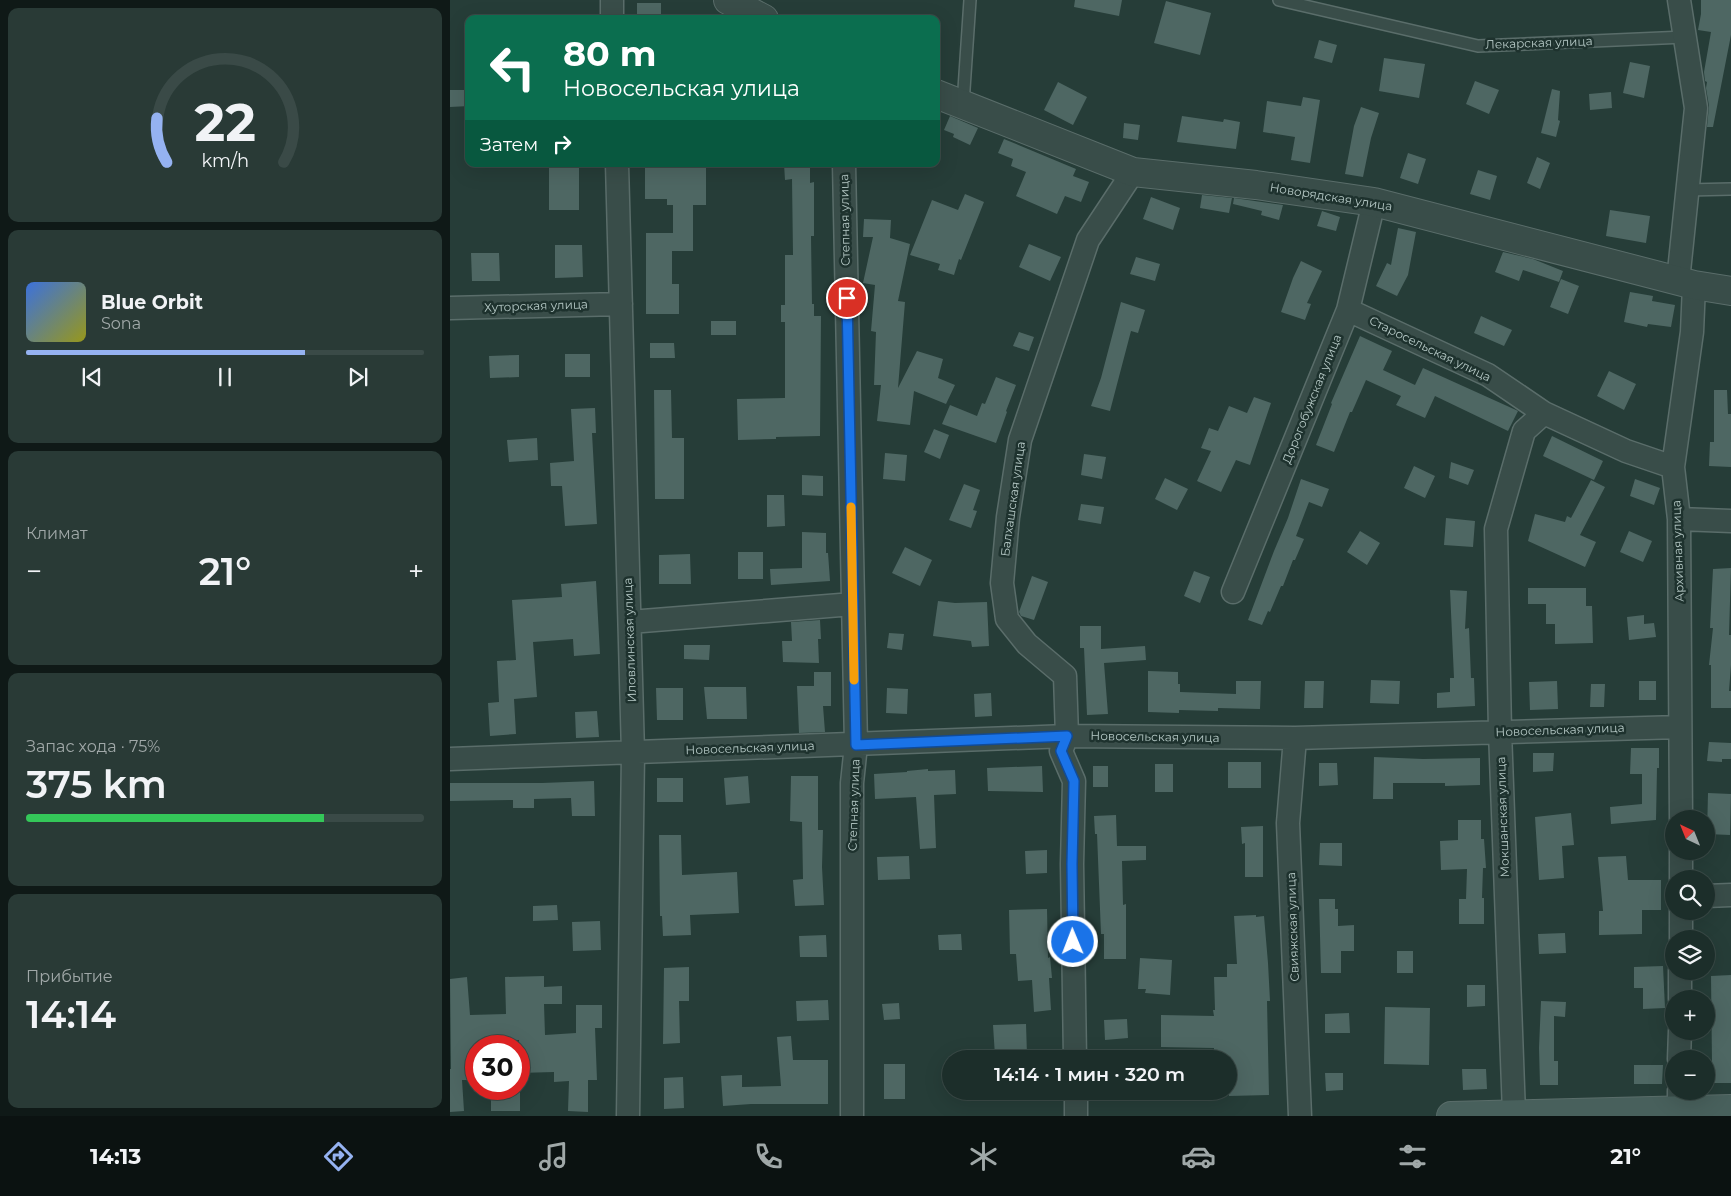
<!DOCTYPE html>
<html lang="ru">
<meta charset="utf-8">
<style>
:root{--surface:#1c2e2a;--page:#293a36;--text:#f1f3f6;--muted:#a0a8a8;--line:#3a4a47;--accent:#95b2f1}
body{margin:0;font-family:Montserrat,sans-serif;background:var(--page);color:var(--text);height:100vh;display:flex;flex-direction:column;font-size:19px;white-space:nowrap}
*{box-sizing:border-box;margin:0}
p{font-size:16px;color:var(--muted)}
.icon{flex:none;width:28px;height:28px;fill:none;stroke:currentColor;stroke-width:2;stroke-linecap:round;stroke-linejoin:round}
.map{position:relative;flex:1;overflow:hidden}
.details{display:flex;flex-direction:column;gap:8px;padding:8px;background:#0f1917;width:450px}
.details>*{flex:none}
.guide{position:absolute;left:15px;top:15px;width:475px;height:152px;border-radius:10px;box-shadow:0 5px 20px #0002,0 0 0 1px var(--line);background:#0b6e4f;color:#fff;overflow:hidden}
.needle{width:32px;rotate:317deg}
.buttons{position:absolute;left:1215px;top:810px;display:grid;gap:10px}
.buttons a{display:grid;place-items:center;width:50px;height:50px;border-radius:50%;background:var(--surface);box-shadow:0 5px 20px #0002,0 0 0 1px var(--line);font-size:25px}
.speed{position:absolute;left:15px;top:1035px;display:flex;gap:10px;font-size:25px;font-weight:700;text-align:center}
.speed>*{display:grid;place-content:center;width:65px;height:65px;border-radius:50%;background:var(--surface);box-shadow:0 5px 20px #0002,0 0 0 1px var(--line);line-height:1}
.speed .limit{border:8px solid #d22;background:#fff;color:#111}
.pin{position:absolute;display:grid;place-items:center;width:42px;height:42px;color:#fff;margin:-21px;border:2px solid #fff;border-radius:50%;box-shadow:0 1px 5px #0007}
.me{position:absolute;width:55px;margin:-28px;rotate:359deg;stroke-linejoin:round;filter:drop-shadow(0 0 4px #0008)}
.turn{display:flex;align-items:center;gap:18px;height:105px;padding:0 15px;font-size:22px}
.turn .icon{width:65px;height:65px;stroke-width:2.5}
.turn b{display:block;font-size:35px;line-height:42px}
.then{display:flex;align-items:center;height:48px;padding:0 15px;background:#0003;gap:10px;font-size:19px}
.big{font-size:38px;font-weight:600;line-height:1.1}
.details .card{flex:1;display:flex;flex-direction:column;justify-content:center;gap:8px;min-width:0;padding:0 18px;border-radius:10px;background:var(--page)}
.details .dial{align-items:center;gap:0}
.dial svg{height:130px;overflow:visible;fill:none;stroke:var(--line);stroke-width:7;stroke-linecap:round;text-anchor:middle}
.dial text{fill:var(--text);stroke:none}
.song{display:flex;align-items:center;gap:15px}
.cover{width:60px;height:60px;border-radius:8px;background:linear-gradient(135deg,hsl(220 70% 55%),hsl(60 70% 35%))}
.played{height:5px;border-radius:2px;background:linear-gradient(90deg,var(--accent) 70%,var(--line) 70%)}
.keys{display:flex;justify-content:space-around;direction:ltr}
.heat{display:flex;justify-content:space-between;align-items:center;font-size:28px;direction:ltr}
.charge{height:8px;border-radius:4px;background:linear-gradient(90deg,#34c759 75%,var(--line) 0)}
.trip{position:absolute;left:492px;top:1050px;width:295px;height:50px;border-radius:25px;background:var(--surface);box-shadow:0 5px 20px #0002,0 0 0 1px var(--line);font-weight:600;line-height:50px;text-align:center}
.dock{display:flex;height:80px;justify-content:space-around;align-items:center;background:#0b1211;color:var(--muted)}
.dock .icon{width:35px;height:35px}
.dock .current{color:var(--accent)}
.dock b{font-size:22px;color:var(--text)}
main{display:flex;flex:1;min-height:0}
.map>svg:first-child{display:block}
.building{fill:#4e6763}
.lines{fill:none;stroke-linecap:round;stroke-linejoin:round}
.service-casing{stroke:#5a6d6a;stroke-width:14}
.minor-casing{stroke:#5a6d6a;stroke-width:25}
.tertiary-casing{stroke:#5a6d6a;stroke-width:30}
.secondary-casing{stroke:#5a6d6a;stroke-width:30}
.service{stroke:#394d49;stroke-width:11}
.minor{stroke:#394d49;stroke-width:22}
.tertiary{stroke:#394d49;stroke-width:28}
.secondary{stroke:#48605c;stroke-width:28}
.route-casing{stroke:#114b97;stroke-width:12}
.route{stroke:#1a73e8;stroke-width:9}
.slow{stroke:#f59e0b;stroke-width:9}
.labels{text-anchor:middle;stroke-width:5;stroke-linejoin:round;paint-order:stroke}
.street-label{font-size:12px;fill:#b5c8c5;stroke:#1e322e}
</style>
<main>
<section class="details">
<div class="card dial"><svg viewBox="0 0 100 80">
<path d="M14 69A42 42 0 1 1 86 69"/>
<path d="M14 69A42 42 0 0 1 8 42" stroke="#95b2f1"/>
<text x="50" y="56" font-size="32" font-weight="700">22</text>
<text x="50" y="72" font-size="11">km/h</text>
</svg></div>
<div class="card">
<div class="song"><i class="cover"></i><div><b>Blue Orbit</b><p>Sona</p></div></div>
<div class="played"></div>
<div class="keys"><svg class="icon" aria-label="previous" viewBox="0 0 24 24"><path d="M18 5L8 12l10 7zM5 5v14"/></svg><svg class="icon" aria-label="pause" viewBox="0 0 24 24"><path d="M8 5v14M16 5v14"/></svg><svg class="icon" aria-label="next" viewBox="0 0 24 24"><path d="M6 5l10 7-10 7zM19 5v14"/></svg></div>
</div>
<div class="card"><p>Климат</p>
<div class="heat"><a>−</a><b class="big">21°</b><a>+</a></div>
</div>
<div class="card"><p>Запас хода · 75%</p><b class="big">375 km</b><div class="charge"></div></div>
<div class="card"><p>Прибытие</p><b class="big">14:14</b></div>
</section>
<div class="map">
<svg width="1281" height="1116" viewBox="0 0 1281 1116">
<rect width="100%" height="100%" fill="#263d38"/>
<path class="building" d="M625 0H672L669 16 624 7Z
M1251 0H1281V35L1263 127H1257L1259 106 1256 88 1257 82 1255 81 1254 72 1261 32 1248 30 1251 14Z
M716 1 761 13 750 55 704 43Z
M187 3H211V19H187Z
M869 40 887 45 882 63 864 58Z
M934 58 975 64 969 98 929 91Z
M1180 62 1200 66 1194 98 1173 93Z
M1025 81 1049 90 1039 114 1016 104Z
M608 82 637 97 623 125 594 110Z
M1102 89 1110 91 1108 120 1110 121 1106 137 1091 133Z
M0 90H19V106L0 107Z
M1161 92 1162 108 1140 110 1139 94Z
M853 97 870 100 860 163 841 160 845 137 813 132 817 101 851 106Z
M911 107 929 113 921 138 913 177 895 174 904 126Z
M500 116 528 128 520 145 503 137 504 134 494 130Z
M732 116 773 122 774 119 790 122 786 149 727 142Z
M674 123 690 125 688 140 673 138Z
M554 139 626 169 623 176 639 182 631 202 615 196 607 214 566 196 576 172 561 166 563 159 548 153Z
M958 153 976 159 968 184 950 178Z
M1087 157 1100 163 1090 189 1077 183Z
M195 164H256V205H243V251H222V284H229V314H196V233H223V205H217V199H195Z
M334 164H360V183L364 182V236H361L362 304H364V316H371L370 436 326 437V439L288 440 287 399 335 398V322H331V305H335V255H343L342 179 335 180Z
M99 166H129V210H99Z
M1028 170 1047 176 1040 200 1020 194Z
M515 194 534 202 511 260 509 259 504 275 488 270 490 264 460 255 482 200 508 210Z
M752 195 782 198 779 213 750 208Z
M701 197 730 208 723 230 693 219Z
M784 198 833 205 829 220 811 215 812 211 783 204Z
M1160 210 1200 216 1196 243 1156 236Z
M872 211 890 217 886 231 867 226Z
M414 219 441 220 440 238 460 244 448 301 455 302 448 388 467 351 493 359 488 378 505 385 496 404 464 391 460 425 427 421 431 385H424L426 332 421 331 425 285 413 283 423 237H413Z
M948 228 966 232 958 275 947 296 926 286 937 263 941 265Z
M579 244 611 257 600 281 569 267Z
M105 245H132L133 277 105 278Z
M1053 252 1083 259 1113 271 1109 282 1073 270 1069 281 1045 272Z
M21 253H49L50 281H22Z
M686 257 710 264 705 281 680 274Z
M851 261 872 271 857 303 861 304 855 320 831 312 843 278Z
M1111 279 1129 286 1118 314 1100 307Z
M1180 292 1203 296 1202 301 1225 305 1221 327 1198 324 1197 327 1174 322Z
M671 302 695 310 688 333 681 331 660 411 641 406 651 378Z
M1031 316 1062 330 1054 346 1024 333Z
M261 321H286V335H261Z
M569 332 584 337 579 351 563 346Z
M910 336 942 351 933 370 965 385 973 368 1066 410 1068 411 1058 431 985 396 975 418 946 405 951 396 916 380 902 412H900L884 452 866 445 882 404 881 403Z
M200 343H224L225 358H200Z
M115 354H140V377H115Z
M69 355V377L40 378 39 356Z
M1159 371 1186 384 1174 410 1147 396Z
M546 377 566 385 556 411 557 412 546 443 492 424 500 405 527 416 532 403 535 404Z
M204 390H221L222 438H234V499H205Z
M1264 390H1277L1278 414H1281V467L1259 466 1260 442H1264Z
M804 397 821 403 800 465 786 460 771 492 747 481 761 451 751 448 759 428 768 431 779 406 797 413Z
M145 408 146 433H142L147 524 115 526 112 486H101L100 463 124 461 121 409Z
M484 429 499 435 490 459 474 452Z
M1102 436 1153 461 1144 480 1093 456Z
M87 438 88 460 59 462 57 440Z
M435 453 457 455 455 481 433 479Z
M634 454 656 457 652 479 631 475Z
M1001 462 1024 470 1018 485 999 478Z
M964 466 985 476 975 498 954 488Z
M352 475 373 476V496L352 495Z
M715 478 738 489 727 510 705 499Z
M851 479 879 489 872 507 859 502 846 536 854 539 845 560H843L833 586H831L820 612 818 611 812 625 798 620 824 551 838 518Z
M1185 479 1210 488 1204 505 1180 496Z
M1141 480 1155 487 1130 535 1146 542 1135 567 1078 541 1085 514 1115 522 1117 516 1121 518Z
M514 484 530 490 523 510 527 511 521 528 499 520Z
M317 495H334L335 526 317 527Z
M631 504 654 507 651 524 628 520Z
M996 518 1025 521 1023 547 994 545Z
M910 531 930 543 917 565 897 552Z
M1179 531 1202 541 1193 562 1170 552Z
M352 532 376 533V553H378L380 581 321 585 320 569 352 568Z
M455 547 482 560 470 586 442 573Z
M288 552H313V579H288Z
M240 554 241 584H209V555Z
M1281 568 1279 635H1281V665L1279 691H1281V708H1261V665H1259L1263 628H1260L1263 569Z
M744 571 760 577 750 603 734 596Z
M582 576 598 582 584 620 571 616 569 612Z
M146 581 150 654 124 656 123 639 83 642 87 697 64 699 66 734 40 736 38 703 49 702 47 661 66 660 62 600 112 597 111 584Z
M1078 588H1136V606H1142L1143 643 1105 644V624H1096V604H1078Z
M1000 590 1017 591 1015 629 1019 628 1021 678H1024L1025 706 987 708V693L1000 692V678H1004Z
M488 601 505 603 537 602 539 646 522 647 521 641 483 636Z
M1194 615V624L1204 623 1206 637 1179 640 1177 617Z
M370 620 371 639H368L369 663 333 662 332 641H342L341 622Z
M630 626H651V649L695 646 696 660 654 663 658 714 637 715 634 648H630Z
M439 633 454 634 452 650 437 648Z
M234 645H260L259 660 234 659Z
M698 671 728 672V684H730V692L786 694V681H811L810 709 768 708V711L729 710V713L698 712Z
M364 672H381V706H373L375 732 349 733 347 686H364Z
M921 680 950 681 949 704 920 703Z
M855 681H874L873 708H854Z
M1107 681 1108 709 1080 710 1079 682Z
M1189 681H1206V700H1189Z
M1141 684H1155L1154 707H1140Z
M254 687H296L297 719H257Z
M206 688H233V720H207Z
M437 688 458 689 457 714 436 713Z
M541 693 542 716 525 717 524 694Z
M147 711 149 737 126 738 125 712Z
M1259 742 1281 743V759H1272V762L1257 761Z
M1181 748H1209V768H1207L1206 820 1161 824 1160 807 1192 804V774H1180Z
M1083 753H1104L1103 771 1083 772Z
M924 757 973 759 1030 758V785L995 786V783H943V799H923Z
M778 762H811V788H778Z
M869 763H887L888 785 869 786Z
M705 764H723V792H705Z
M592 766 593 792 538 791 537 768Z
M643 766H658V787H643Z
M478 769V771L505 770 506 794 484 795 486 848 470 849 466 797 425 799 424 774 457 772V771Z
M298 776 300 803 276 805 274 778Z
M341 776H368V830H373L372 867 374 905 345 906 343 880 353 879 352 822 340 821Z
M207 778H233V802H207Z
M144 781 145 816H122L121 798 84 799V808H63V800L0 801V783H92Z
M1258 793 1281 794 1280 835 1257 834Z
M1121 813 1124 845 1112 846 1114 878 1089 880 1085 817Z
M666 815 667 846H696V860L672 861 673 905 676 904V959H654V934H651L647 834H645L644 816Z
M1008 820H1031V839H1034L1036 868H1033L1032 898H1034V924H1009V899H1016L1017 869 991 870 990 841 1008 840Z
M813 826V877H795V843L792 844 791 827Z
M209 835H231L232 875 287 872 289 913 240 915 241 935 213 936 212 916H210Z
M870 843H892V866L869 865Z
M597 850V873L576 874 575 851Z
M459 856 460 879 428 880 427 857Z
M1176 856 1178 880H1211V910H1192V934L1149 935V911H1153L1148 857Z
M869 899H885V909H888V926L904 925V951H891V973H871Z
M107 905 108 920 83 921V906Z
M597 909 598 958 600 957 602 978H599L601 1010 584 1012 582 980 568 981 566 954H560L559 910Z
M806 915V917L814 916 818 963 820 1001H817L819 1095 779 1096V1059H764V1048L711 1047V1015L764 1016 763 1010H765L764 977H777V964H787L784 916Z
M150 921 151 950 123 951 122 922Z
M1115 933 1116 953 1089 954 1088 934Z
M511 934 512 950H489L488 935Z
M376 935 377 957H350L349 936Z
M947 951H963V973H947Z
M690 958 722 960 720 995 695 993 696 989H688Z
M1213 966 1215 1008 1193 1009V988H1184V967Z
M239 967V1001H229L230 1043 213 1044 214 968Z
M1281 975V1083H1260V1064H1262L1261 976Z
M94 976V987L112 986V1004H94L95 1035 126 1033V1005H152V1028H145L147 1080H138V1112L118 1111 119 1081 104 1082V1072L69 1073V1040H37V1046H26V1080H12L14 1111 0 1112V1069H1L0 979 17 977 20 1015 56 1014 55 977Z
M1017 985H1035V1006L1017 1007Z
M378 1000 379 1020 347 1021 346 1001Z
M1091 1001 1116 1002 1115 1017 1104 1016V1061H1108V1085H1090L1089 1048Z
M449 1003 450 1019 434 1020 432 1004Z
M935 1007 980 1008 979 1065 934 1064Z
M899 1013 900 1033H875V1014Z
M677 1019 678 1038 655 1040 654 1020Z
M576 1024 577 1055 545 1056 543 1025Z
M341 1036 343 1060H378V1104H301L273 1106 271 1076 292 1075V1087L331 1086 327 1037Z
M434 1064H455V1099H434Z
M1184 1065H1213L1212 1084H1184Z
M1012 1069H1036L1037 1089 1013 1090Z
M875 1073H893V1090L876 1091Z
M233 1077 234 1108 214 1109V1078Z
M41 1089H70V1111H41Z"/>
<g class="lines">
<defs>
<path id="service" d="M829 0 1028 46 1235 37
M513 104 520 0
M1237 190 1281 189"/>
<path id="minor" d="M162 0V19
M167 164 183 753 178 1116
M394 164 406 745 402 783V1116
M1228 281 1246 108 1229 0
M0 308 171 304
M898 310 1038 375 1094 413 1176 451 1223 467
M1229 519 1281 521
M783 592 898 310 924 202
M180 622 403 604
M845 738 838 823 850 1116
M0 759 617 736 845 738 1230 727
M1231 819 1229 519 1223 467 1242 332 1244 285
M1231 851V879
M1256 896 1281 895
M1231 939V911
M1230 999V971
M625 1059 622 864 624 781 611 751 617 736 615 676 577 644 557 619 552 583 558 517 570 440 638 240 683 172
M1229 1059 1230 1031
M626 1091V1116
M1229 1091V1110L1231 1116
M1064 1114 1050 731 1046 529 1074 431 1094 413"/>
<path id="tertiary" d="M278 0 314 19
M486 94 683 172 806 185 924 202 1244 285 1281 291"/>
<path id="secondary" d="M1001 1116 1281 1109"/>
</defs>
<use href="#service" class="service-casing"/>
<use href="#minor" class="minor-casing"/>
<use href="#tertiary" class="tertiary-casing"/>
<use href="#secondary" class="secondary-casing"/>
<use href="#service" class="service"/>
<use href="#minor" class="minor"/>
<use href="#tertiary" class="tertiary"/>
<use href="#secondary" class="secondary"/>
</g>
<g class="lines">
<defs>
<path id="route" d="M397 298 406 745 617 736 611 751 624 781 622 864 623 942"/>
</defs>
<use href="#route" class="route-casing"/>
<use href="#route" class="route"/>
<path class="slow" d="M401 507 404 680"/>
</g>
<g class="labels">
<g class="street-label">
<text transform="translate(1089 43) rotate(-2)" y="4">Лекарская улица</text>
<text transform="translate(881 197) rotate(9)" y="4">Новорядская улица</text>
<text transform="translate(395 220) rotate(-91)" y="4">Степная улица</text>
<text transform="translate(86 306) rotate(-2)" y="4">Хуторская улица</text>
<text transform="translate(980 349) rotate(26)" y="4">Старосельская улица</text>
<text transform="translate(862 399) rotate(-68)" y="4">Дорогобужская улица</text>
<text transform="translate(563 499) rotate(-82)" y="4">Балхашская улица</text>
<text transform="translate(1228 551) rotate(-92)" y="4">Архивная улица</text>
<text transform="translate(180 640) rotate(-92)" y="4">Иловлинская улица</text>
<text transform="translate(1110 730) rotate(-2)" y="4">Новосельская улица</text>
<text transform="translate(705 737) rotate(1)" y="4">Новосельская улица</text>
<text transform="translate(300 748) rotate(-2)" y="4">Новосельская улица</text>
<text transform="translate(404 805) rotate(-88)" y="4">Степная улица</text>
<text transform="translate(1053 817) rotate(-92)" y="4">Мокшанская улица</text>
<text transform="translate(843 927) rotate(-92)" y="4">Свияжская улица</text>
</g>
</g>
</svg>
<div class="buttons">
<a><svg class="needle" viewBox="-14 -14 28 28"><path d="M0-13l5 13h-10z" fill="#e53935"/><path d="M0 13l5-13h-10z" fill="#a0a8a8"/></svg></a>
<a><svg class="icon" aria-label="search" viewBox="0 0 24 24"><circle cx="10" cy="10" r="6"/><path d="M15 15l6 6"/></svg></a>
<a><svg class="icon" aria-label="layers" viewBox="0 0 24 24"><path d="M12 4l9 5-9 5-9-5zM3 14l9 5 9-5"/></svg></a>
<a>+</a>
<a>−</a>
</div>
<div class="speed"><div class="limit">30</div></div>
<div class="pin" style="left:397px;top:298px;background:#d93025"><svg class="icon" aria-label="arrive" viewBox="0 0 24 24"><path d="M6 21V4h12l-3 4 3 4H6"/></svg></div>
<svg class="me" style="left:623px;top:942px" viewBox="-20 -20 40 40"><circle r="17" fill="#1a73e8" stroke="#fff" stroke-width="3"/><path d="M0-11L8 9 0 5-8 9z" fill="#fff"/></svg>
<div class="trip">14:14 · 1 мин · 320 m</div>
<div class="guide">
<div class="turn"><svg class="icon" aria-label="left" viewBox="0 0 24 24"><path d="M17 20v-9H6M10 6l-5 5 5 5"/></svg><div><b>80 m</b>Новосельская улица</div></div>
<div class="then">Затем<svg class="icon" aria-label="right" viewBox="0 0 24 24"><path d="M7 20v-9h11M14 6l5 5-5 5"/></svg></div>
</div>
</div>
</main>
<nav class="dock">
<b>14:13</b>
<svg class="icon current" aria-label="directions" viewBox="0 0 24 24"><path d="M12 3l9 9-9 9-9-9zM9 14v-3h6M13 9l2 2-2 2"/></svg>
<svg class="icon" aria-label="music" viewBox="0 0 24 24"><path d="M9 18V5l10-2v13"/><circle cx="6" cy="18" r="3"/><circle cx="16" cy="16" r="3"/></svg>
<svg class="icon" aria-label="phone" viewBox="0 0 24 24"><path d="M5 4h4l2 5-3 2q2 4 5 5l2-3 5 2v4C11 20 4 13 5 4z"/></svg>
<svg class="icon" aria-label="climate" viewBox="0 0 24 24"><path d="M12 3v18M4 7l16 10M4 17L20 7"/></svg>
<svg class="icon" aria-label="car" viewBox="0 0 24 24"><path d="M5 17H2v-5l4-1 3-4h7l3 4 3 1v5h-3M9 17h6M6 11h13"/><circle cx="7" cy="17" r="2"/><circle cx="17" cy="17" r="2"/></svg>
<svg class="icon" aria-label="filters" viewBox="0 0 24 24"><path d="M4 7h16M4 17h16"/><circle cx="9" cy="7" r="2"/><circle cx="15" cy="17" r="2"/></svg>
<b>21°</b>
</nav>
